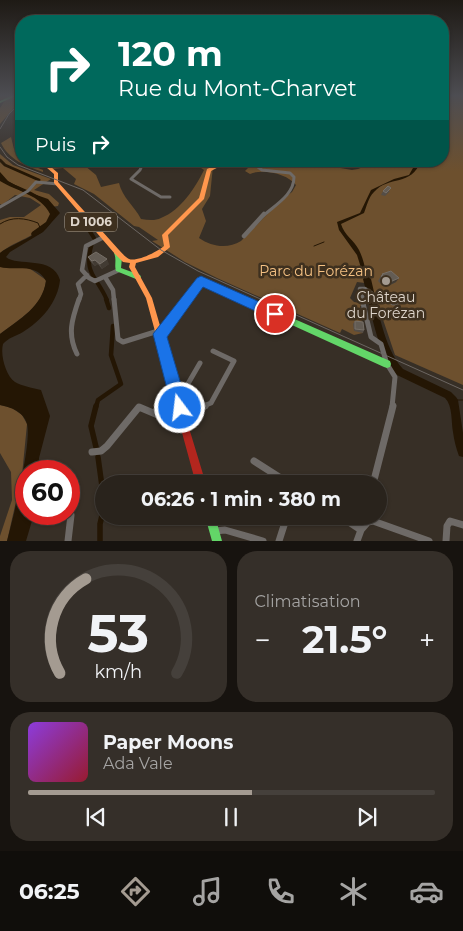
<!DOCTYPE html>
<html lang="fr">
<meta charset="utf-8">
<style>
:root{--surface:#29231c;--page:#352f29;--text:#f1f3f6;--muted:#a5a4a3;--line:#45403b;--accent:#a49b91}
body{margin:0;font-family:Montserrat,sans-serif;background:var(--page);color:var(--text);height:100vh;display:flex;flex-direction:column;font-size:19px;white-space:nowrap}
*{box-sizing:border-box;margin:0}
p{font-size:16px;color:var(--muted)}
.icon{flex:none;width:28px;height:28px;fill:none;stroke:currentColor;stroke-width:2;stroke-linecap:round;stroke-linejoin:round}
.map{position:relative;height:541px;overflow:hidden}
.drawer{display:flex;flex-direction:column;gap:10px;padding:10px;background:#17130f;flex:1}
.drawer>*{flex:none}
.hud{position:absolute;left:15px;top:15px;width:434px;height:152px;border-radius:20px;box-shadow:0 1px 4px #0004,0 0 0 1px var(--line);background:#00695c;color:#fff;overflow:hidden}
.speed{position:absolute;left:15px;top:460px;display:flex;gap:10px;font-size:25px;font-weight:700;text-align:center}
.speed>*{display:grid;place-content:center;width:65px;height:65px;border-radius:50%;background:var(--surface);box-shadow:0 1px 4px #0004,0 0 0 1px var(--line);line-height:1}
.speed .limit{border:8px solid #d22;background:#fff;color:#111}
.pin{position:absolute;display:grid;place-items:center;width:42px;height:42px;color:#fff;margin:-21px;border:2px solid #fff;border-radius:50%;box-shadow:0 1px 5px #0007}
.me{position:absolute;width:55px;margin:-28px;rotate:345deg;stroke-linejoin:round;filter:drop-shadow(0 0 4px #0008)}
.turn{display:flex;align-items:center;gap:18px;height:105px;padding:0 20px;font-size:22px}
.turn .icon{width:65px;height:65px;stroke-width:2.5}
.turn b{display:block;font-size:35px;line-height:42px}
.then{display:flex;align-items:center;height:48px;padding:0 20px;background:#0003;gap:10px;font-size:19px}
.big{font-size:38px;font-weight:700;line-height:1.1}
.drawer .widget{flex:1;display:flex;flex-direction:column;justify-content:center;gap:8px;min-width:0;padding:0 18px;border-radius:20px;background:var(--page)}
.drawer .dial{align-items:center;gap:0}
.dial svg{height:130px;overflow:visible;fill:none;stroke:var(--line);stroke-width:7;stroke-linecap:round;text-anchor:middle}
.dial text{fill:var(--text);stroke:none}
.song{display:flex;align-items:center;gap:15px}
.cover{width:60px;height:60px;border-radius:8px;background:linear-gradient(135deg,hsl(270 70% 55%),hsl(350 70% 35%))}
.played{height:5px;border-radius:2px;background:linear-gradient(90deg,var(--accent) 55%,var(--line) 55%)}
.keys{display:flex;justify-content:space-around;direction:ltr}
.heat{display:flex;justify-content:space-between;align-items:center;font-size:28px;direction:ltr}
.drawer .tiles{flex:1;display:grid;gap:10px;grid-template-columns:1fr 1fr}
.widget:last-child{grid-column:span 2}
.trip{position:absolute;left:95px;top:475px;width:292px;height:50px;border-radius:25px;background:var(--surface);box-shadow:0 1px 4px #0004,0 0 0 1px var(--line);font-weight:700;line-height:50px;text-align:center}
.tabs{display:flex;height:80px;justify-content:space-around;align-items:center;background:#100e0b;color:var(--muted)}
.tabs .icon{width:35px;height:35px}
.tabs .selected{color:var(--accent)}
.tabs b{font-size:22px;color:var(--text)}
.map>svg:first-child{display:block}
.green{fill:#6d502e}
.water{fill:#241604}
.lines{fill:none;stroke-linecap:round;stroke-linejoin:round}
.stream{stroke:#241604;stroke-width:1}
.canal-far3{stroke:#241604;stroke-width:3}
.canal-far2{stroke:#241604;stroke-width:4}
.canal-far1{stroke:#241604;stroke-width:4.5}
.canal{stroke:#241604;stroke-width:5.5}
.river{fill:#241604;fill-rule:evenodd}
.street-far3{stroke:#6e6a67;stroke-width:3}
.street-far2{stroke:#6e6a67;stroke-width:4.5}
.street-far1{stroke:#6e6a67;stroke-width:5}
.street{stroke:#6e6a67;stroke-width:7}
.fast{fill:#63d668;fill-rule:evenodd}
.slow{fill:#ff974d;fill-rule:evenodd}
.jam{fill:#b3261e;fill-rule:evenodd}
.rail{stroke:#6c6662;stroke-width:1}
.wall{fill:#544d46}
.shaded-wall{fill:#423b33}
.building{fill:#635c54;stroke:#766f67}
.route{fill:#1a73e8;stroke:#114b97}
.poi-dot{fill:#a49b91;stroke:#3e301f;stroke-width:2}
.labels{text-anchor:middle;stroke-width:5;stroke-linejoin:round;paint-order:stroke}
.shield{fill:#3e301f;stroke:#aea497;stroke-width:1}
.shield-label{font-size:12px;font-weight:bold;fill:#ded5cb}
.park-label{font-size:14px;fill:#f5c183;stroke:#3e301f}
.poi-label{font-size:14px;fill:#ded5cb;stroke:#3e301f}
</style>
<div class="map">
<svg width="463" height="541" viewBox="0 0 463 541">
<rect width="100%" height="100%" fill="#372f26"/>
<path class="green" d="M0 95H21V100L0 124V108L6 99 0 100Z
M443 95H463V385L395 355 373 290 365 283 357 282 350 298 354 302 361 303 362 305 360 306 363 333 354 335 342 329 340 333 217 278 185 262 152 241 158 240 139 227 134 226 94 194 74 184 76 179 63 168 52 169 44 161H79L96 175 101 187 119 183C122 197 135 207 141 219 148 220 155 221 161 218 181 210 195 188 204 170L191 161H213L217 165 213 166 210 196 202 209 206 221 199 238C212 247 228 249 241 241L280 201 292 192 296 185C288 174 263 168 250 174L245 171 250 166V161H317L323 165 352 170 358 169 378 161H442Z
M11 137 14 149 18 152 21 161 43 170V172C26 166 9 160 1 143Z
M0 154 13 165 51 179 34 190 49 194 59 203 58 206 51 207 53 214C43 236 17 239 0 253V220L10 217H24L41 205 30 198 15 195 2 205 0 204Z
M0 267 29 268 46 280C44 306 19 319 0 334Z
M0 405 12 408 22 415 27 424 22 475 7 541H0V536L12 500 11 472 0 453Z"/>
<path class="water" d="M417 161H421C411 187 389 175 374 192 368 198 367 206 364 213L341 224C344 235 354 240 359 250 365 262 366 275 370 287H367L357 255 339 230 337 222 360 213 371 190 394 179 409 175Z
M0 172 8 181 28 192 48 199 60 213 43 232 10 252 6 257C17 267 53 255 60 280 58 302 41 321 23 332 16 336 8 338 3 344 0 355 6 376 15 382 22 386 33 388 41 390L50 416 39 458 38 471H26V514H34L26 541H7C13 519 32 442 27 424 24 412 11 407 0 405V334C20 319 42 307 46 281 36 262 16 271 0 267V253C15 241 50 234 53 212L45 202 5 183 0 179Z"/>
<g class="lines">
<path class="stream" d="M0 224C12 216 25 218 38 223L41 230
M314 246 324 242
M453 400H463"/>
<path class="canal-far3" d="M0 160 5 165 39 180"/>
<path class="canal-far2" d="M87 227 94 238
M92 243C83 274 96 275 107 300"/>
<path class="canal-far1" d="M106 299 109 308
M96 407 98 400 121 384 111 355 113 326"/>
<path class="canal" d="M96 447 91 426 96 406
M98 457 104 501
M100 541V524L104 507"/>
<path class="river" d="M0 177C6 180 12 184 18 186 33 193 48 198 56 214 51 223 43 236 32 236L31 234 32 232 46 222 50 214C41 195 16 191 0 181Z
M367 276 369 277 371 279C378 307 383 347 403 369L451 392 456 397 458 400 463 433V457L459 456C456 448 454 440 453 432 451 422 453 406 445 398L397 375C376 351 371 309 363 279L365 277Z"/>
<path class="street-far3" d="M144 161 140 170 131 179 161 197H170
M250 161 262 170 290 173 294 177C294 195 275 205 263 216
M0 207 28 191 36 182 58 184"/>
<path class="street-far2" d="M244 236 264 214
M104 237 86 246 82 270 89 278 95 281 119 270
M105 277 113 290 114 300
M79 300 81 294 78 284 87 275
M363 300 360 289H365L374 295"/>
<path class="street-far1" d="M114 299 118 339 123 342 158 331
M362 299 371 337 381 344 386 361
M393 303 398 302
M77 354C67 334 72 319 79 299
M387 364 395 377 392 407
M177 396 182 394 200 363
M201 407 211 403 234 361 213 351"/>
<path class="street" d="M186 413 205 406
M92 452 101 451 107 446 139 407 165 418 176 415
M254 461 290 484
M373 484 393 406
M340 516 361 530
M368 522 373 521 429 541
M215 531 225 530 263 541
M68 541 71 515
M279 541 287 516
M357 541 361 530 368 522 367 516
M446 541 447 526 450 521 463 525"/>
<path class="fast" d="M13 95H18L0 103V101Z
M115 251H119L122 258 121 268 140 275 141 277 140 279H136L116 271C114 265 117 260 114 253Z
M201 278 390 361 391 364 390 367 387 368 384 367 202 284 168 333 160 337 157 336 156 334 157 332 162 329 199 279Z
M205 516H215L222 541H212Z"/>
<path class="slow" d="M39 161H44L58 173V182L119 250C122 253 125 257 129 259 137 262 157 252 164 246L162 235 199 198 207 169 224 161H230L211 171 204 199 168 235 170 247 169 248 158 257 136 263 135 267 152 298 184 409 183 412 180 413 177 412 176 409 146 298 129 267 130 263 123 262 115 254 54 183V174Z"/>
<path class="jam" d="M20 111H21L20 124 21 129V136L19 135 16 124Z
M182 414 185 415 186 418 206 484H196L178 418 179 415Z"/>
<path class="rail" d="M0 129 9 114 21 102
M0 147 7 157 18 165 83 190 161 250 198 271 463 390"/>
</g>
<path class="wall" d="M383 191H390L385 196 381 195Z
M88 257 109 264 102 269 98 264 95 266 90 261Z
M382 274 396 282 388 286H383L378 281Z
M355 321 364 330 363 333 354 331 353 324Z"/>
<path class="shaded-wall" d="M107 259 109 264 102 269 100 264Z
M95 260 98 264 95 266 92 261Z
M399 278 396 282 388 286 390 282Z"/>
<path class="building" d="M388 186 391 188 386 193 383 191Z
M96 252 107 259 100 264 95 260 92 261 88 257Z
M391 271 399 278 390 282H386L381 276 383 275 382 274Z
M355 321 363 322 364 330 355 329Z"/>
<linearGradient id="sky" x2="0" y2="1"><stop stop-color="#1e1a15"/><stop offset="0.56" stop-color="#4d4d52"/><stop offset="1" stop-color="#4d4d52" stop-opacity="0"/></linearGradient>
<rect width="463" height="171" fill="url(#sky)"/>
<path class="route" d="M201 276 280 311 281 314 280 318 275 320 203 287 167 337 188 408 186 414 180 416 175 414 172 408 153 334 197 278Z"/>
<circle class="poi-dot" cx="386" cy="281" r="5"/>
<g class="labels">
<rect class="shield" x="65" y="212.5" width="52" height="19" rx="4"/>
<g class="shield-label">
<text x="91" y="226">D 1006</text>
</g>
<g class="park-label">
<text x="316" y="276">Parc du Forézan</text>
</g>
<g class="poi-label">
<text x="386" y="302">Château<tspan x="386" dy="16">du Forézan</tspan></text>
</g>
</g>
</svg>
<div class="speed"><div class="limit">60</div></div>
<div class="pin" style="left:275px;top:314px;background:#d93025"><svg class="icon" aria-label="arrive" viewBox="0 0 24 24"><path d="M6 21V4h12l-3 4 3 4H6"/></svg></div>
<svg class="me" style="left:180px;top:408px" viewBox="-20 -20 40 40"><circle r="17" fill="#1a73e8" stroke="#fff" stroke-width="3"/><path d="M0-11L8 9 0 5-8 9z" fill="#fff"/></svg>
<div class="trip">06:26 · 1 min · 380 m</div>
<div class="hud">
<div class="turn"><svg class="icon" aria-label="right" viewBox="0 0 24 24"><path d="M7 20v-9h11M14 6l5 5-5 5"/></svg><div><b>120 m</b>Rue du Mont-Charvet</div></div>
<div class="then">Puis<svg class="icon" aria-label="right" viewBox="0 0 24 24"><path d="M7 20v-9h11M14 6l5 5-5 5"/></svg></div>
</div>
</div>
<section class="drawer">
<div class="tiles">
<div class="widget dial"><svg viewBox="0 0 100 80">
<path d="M14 69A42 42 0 1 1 86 69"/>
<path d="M14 69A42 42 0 0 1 30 11" stroke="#a49b91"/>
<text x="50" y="56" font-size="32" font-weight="700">53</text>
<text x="50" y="72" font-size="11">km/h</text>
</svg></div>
<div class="widget"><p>Climatisation</p>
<div class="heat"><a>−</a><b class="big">21.5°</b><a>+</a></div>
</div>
<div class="widget">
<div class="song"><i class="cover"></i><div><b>Paper Moons</b><p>Ada Vale</p></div></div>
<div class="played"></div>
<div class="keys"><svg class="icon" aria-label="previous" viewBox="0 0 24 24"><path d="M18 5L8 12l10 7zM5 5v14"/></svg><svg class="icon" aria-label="pause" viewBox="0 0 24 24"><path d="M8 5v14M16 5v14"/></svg><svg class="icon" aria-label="next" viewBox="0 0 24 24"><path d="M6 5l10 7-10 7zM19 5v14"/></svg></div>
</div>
</div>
</section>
<nav class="tabs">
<b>06:25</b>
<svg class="icon selected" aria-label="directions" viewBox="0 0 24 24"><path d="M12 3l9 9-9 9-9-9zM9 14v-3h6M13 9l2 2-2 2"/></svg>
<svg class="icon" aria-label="music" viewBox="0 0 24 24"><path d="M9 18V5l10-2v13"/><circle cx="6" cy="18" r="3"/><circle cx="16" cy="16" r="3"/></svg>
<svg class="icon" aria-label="phone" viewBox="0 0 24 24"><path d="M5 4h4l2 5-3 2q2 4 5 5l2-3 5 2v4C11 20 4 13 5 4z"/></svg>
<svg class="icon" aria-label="climate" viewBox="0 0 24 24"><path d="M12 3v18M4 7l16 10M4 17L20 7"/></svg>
<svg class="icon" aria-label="car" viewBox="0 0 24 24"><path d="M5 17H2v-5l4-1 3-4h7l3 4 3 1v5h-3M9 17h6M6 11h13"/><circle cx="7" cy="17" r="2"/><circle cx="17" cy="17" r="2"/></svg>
</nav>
